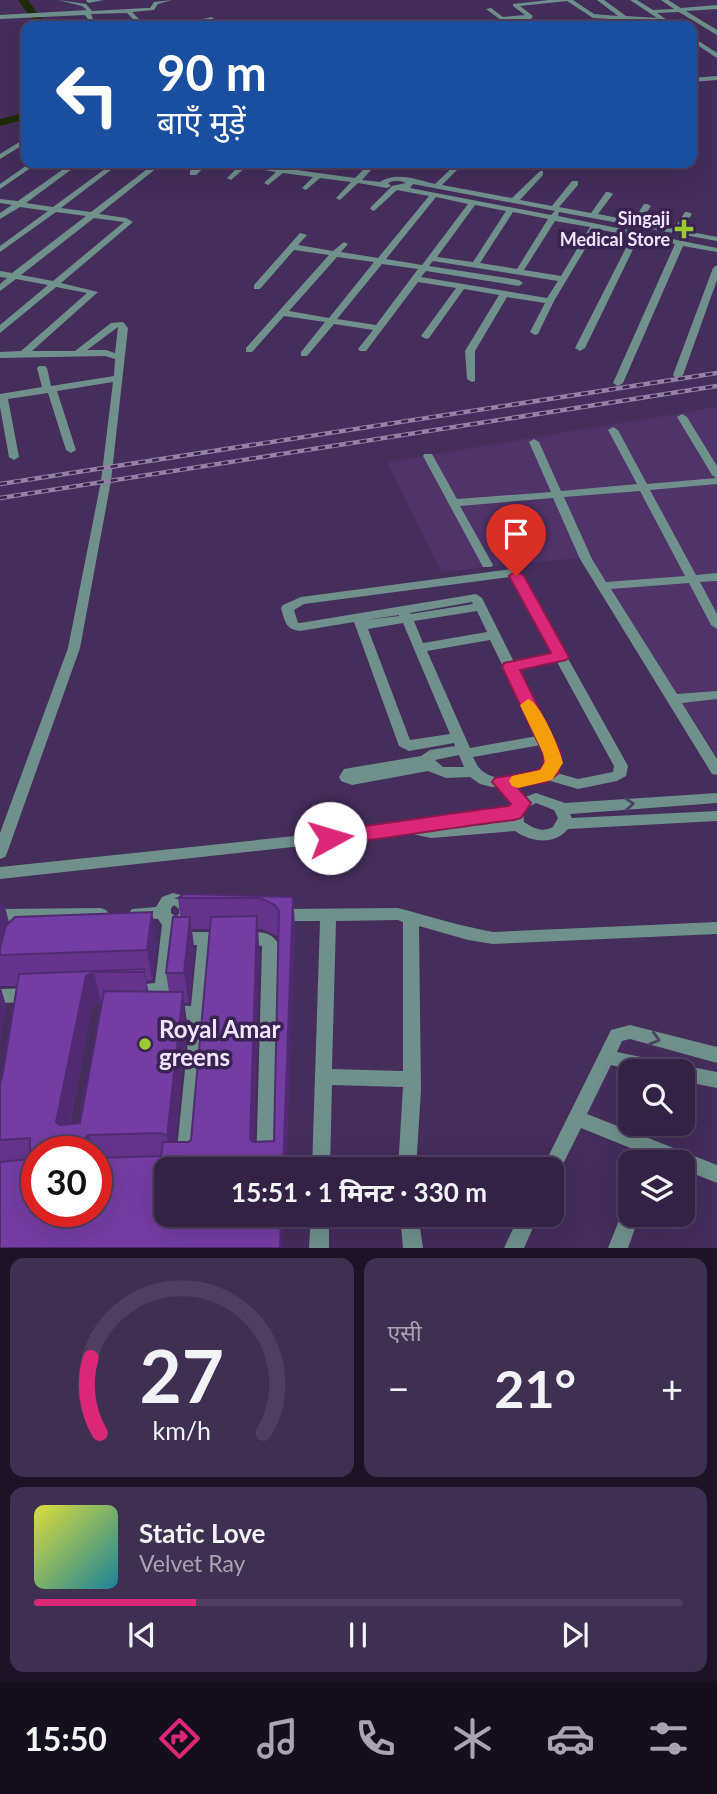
<!DOCTYPE html>
<html lang="hi">
<meta charset="utf-8">
<style>
:root{--surface:#342245;--page:#3f2f50;--text:#f1f3f6;--muted:#a9a4b3;--line:#4e3f5e;--accent:#db2777}
body{margin:0;font-family:Lato,"Noto Sans Devanagari",sans-serif;background:var(--page);color:var(--text);height:100vh;display:flex;flex-direction:column;font-size:26px;white-space:nowrap}
*{box-sizing:border-box;margin:0}
p{font-size:23px;color:var(--muted)}
.icon{flex:none;width:38px;height:38px;fill:none;stroke:currentColor;stroke-width:2;stroke-linecap:round;stroke-linejoin:round}
.map{position:relative;height:1248px;overflow:hidden}
.sheet{display:flex;flex-direction:column;gap:10px;padding:10px;background:#1d1326;flex:1}
.sheet>*{flex:none}
.top-card{position:absolute;left:21px;top:21px;width:676px;height:147px;border-radius:14px;box-shadow:0 7px 28px #0002,0 0 0 2px var(--line);background:#1a4fa0;color:#fff;overflow:hidden}
.buttons{position:absolute;left:618px;top:1059px;display:grid;gap:14px}
.buttons a{display:grid;place-items:center;width:77px;height:77px;border-radius:14px;background:var(--surface);box-shadow:0 7px 28px #0002,0 0 0 2px var(--line);font-size:35px}
.speed{position:absolute;left:21px;top:1136px;display:flex;gap:14px;font-size:35px;font-weight:700;text-align:center}
.speed>*{display:grid;place-content:center;width:91px;height:91px;border-radius:50%;background:var(--surface);box-shadow:0 7px 28px #0002,0 0 0 2px var(--line);line-height:1}
.speed .limit{border:10px solid #d22;background:#fff;color:#111}
.pin{position:absolute;display:grid;place-items:center;width:60px;height:60px;color:#fff;margin:-72px -30px;border-radius:50% 50% 50% 0;rotate:-45deg;box-shadow:0 0 7px #0007}
.pin .icon{rotate:45deg}
.me{position:absolute;width:77px;margin:-38px;rotate:84deg;stroke-linejoin:round;filter:drop-shadow(0 0 5px #0008)}
.turn{display:flex;align-items:center;gap:24px;height:147px;padding:0 21px;font-size:32px}
.turn .icon{width:91px;height:91px;stroke-width:2.5}
.turn b{display:block;font-size:49px;line-height:60px}
.big{font-size:52px;font-weight:700;line-height:1.1}
.sheet .tile{flex:1;display:flex;flex-direction:column;justify-content:center;gap:10px;min-width:0;padding:0 24px;border-radius:14px;background:var(--page)}
.sheet .dial{align-items:center;gap:0}
.dial svg{height:182px;overflow:visible;fill:none;stroke:var(--line);stroke-width:7;stroke-linecap:round;text-anchor:middle}
.dial text{fill:var(--text);stroke:none}
.song{display:flex;align-items:center;gap:21px}
.cover{width:84px;height:84px;border-radius:10px;background:linear-gradient(135deg,hsl(60 70% 55%),hsl(190 70% 35%))}
.played{height:7px;border-radius:4px;background:linear-gradient(90deg,var(--accent) 25%,var(--line) 25%)}
.keys{display:flex;justify-content:space-around;direction:ltr}
.heat{display:flex;justify-content:space-between;align-items:center;font-size:38px;direction:ltr}
.sheet .tiles{flex:1;display:grid;gap:10px;grid-template-columns:1fr 1fr}
.tile:last-child{grid-column:span 2}
.trip{position:absolute;left:154px;top:1157px;width:410px;height:70px;border-radius:14px;background:var(--surface);box-shadow:0 7px 28px #0002,0 0 0 2px var(--line);font-weight:700;line-height:70px;text-align:center}
.dock{display:flex;height:112px;justify-content:space-around;align-items:center;background:#150e1c;color:var(--muted)}
.dock .icon{width:49px;height:49px}
.dock .selected{color:var(--accent)}
.dock b{font-size:32px;color:var(--text)}
.map>svg:first-child{display:block}
.built{fill:#4f3369}
.lines{fill:none;stroke-linecap:round;stroke-linejoin:round}
.river{fill:#1f2c03;fill-rule:evenodd}
.street{fill:#6f908b;fill-rule:evenodd}
.rail-casing{stroke:#9482a6;stroke-width:4.5}
.rail{stroke:#3a2351;stroke-width:2.5;stroke-dasharray:7;stroke-linecap:butt}
.wall{fill:#64348c;fill-rule:evenodd}
.shaded-wall{fill:#512b72}
.building{fill:#743da3;stroke:#512b72;stroke-width:2}
.oneway{stroke:#4a4462}
.route{fill:#db2777;stroke:#8e194d;stroke-width:2}
.slow{fill:#f59e0b}
.poi-dot{fill:#9bcb32;stroke:#3a2351;stroke-width:2.5}
.labels{text-anchor:middle;stroke-width:7;stroke-linejoin:round;paint-order:stroke}
.far-poi-label{font-size:18px;font-weight:bold;fill:#f0e5fd;stroke:#3a2351;text-anchor:end}
.near-poi-label{font-size:24px;font-weight:bold;fill:#f0e5fd;stroke:#3a2351;text-anchor:start}
</style>
<div class="map">
<svg width="717" height="1248" viewBox="0 0 717 1248">
<rect width="100%" height="100%" fill="#452d5c"/>
<path class="built" d="M717 407V756L588 557 441 572 387 462Z"/>
<g class="lines">
<path class="river" d="M18 0H28L40 17 54 26C35 26 29 15 18 0Z
M26 112V119L0 126V119Z"/>
<path class="street" d="M58 0 86 4 92 11 146 8H150L154 2 172 0 158 4 154 10 132 12 142 22 125 26H114L135 21 127 13 91 14 93 19 106 26C96 26 90 23 85 15L0 19V15L87 10 82 6Z
M86 0H104L88 3Z
M549 0H573L594 14 618 16 597 0H604L626 16 657 18 630 0H637L653 10 674 9 661 0H668L681 8 717 5V9L686 11 717 30V35L679 12 657 13 676 26H669L662 22 593 18 567 1 520 6 533 16 531 19 502 21 486 9 491 8 503 17 525 15 513 6V4Z
M212 17 214 20 182 26H171Z
M691 36 717 53V58L691 41Z
M717 76V80L691 82V78Z
M26 138V143L0 159V154Z
M30 163H38L0 189V184Z
M72 163H80L26 203 53 207 113 163H120L61 208 91 212 155 163H163L99 214 126 218 133 222 61 283 98 292 32 351H75L111 323 123 322 128 328 111 481 80 648 7 853 5 857 0 859V833L68 648 101 481 113 382 57 391 76 450 71 453 66 450 48 393 8 399 19 457 14 460 9 457 0 407V394L42 387 37 368 39 366H45L47 368 51 386 114 376 115 359 105 356 0 358V352L21 351 87 293 56 287 0 333V325L48 285 16 279 0 291V284L7 278 0 277V271L12 273 86 216 56 212 0 252V246L48 211 20 207 0 219V213L12 205 0 203V199L18 201ZM94 218 124 222 53 281 21 275ZM118 327 115 353 106 350H87Z
M201 163H209L196 175H190V171Z
M227 163H244L355 178 370 163H377L362 180 380 182C396 171 418 180 435 184L457 163H464L442 185 512 198 540 171H543V175L520 200 552 206 572 181H578V185L559 207 591 213 606 192H609L613 194 598 214 633 221 644 204H647L651 206 640 222 674 229 685 212H688L692 214 681 230 717 237V241L559 212 558 216 717 248V252L683 246 623 383 618 386 613 383 675 244 639 237 585 348 580 351 575 348 632 236 597 229 554 301 538 334 535 335 530 332 545 303 507 297 475 351V381L472 382 467 379 465 351 499 295 464 289 429 338 426 339 421 336 456 288 418 282 366 351H360L358 349 373 330 334 324 307 356H301V352L325 322 284 316 252 352H246V348L329 255 294 250 260 289H254V285L300 233 307 235 298 245 333 251 344 242 348 244 341 252 378 258 429 196 397 190 374 211 370 209 371 207 392 186 406 183C400 180 394 180 388 183L391 186 387 188 358 183 340 200 336 198 351 182 320 178 306 190 302 188 313 177 283 173 268 185 264 183 276 172 246 167 231 180 227 178 239 166ZM413 184 555 211 551 215 410 188ZM436 197 468 204 422 265 386 259ZM475 205 506 211 473 262 437 257ZM513 212 548 219 517 269 480 263ZM555 221 590 227 561 276 524 270ZM337 257 374 262 329 318 289 311ZM433 261 558 281 547 298 421 277 426 271 519 286 523 283 519 280 429 266ZM382 264 418 269 376 325 337 319Z
M717 265V280L683 375 678 378 675 377 673 375 713 268Z
M682 414 687 417 717 466V484L650 490 696 575 717 573V581L700 582 717 614V629L711 625 689 583 611 589 677 694 717 691V699L682 703 717 759V775L712 774 580 559 553 498 460 506 493 565 491 567H483L423 456 424 454H432L457 499 551 492 529 442 534 439 539 442 561 491 637 484 608 430 613 427 618 430 647 484 716 478 712 475 677 417ZM640 491 685 576 606 582 592 559 564 497Z
M512 569 522 576 628 766 626 776 617 781 578 789 547 780 518 787H492L480 784 470 777 446 778 428 771 352 785 341 781 339 777 344 769 421 756 430 750 455 746 454 743 409 751 399 746 354 622 300 631C285 629 285 621 281 608L283 605 301 597ZM510 577 553 654 514 662 482 598 476 594 300 623H298L294 610 304 604ZM472 602 473 604 411 614 410 613ZM477 611 487 632 423 643 414 621ZM399 615V616L366 620ZM403 623 450 734 410 740 368 629ZM490 640 537 736 470 748 427 651ZM557 662 614 766 613 772 578 779 557 773 560 764 559 753 518 670ZM541 745 546 756V768C535 777 499 782 487 774 479 770 477 765 473 757ZM459 755 464 767H443L435 760Z
M536 793 565 803 717 793V803L570 814 572 818 717 811V821L568 829C554 846 531 842 515 831L431 838 412 834 0 879V867L410 824 429 817 510 808 517 800ZM536 803 554 810 558 818 553 827C542 833 533 828 524 822L523 810ZM509 819V820L461 824Z
M173 893 188 897 195 910 190 923 177 929 176 932H225L231 933 233 938 231 943 212 945 193 1169H175L190 1020 165 1017 163 1012 165 1007 171 1005 191 1006 197 945H175L169 997 167 1002 161 1004 155 1002 153 997 133 998 127 996 125 991 127 986 155 983 162 925 158 919 132 917 129 913 132 909 156 907 162 897ZM174 905 179 909V914L176 917 171 913V908Z
M101 908 106 910 109 914 106 918 101 920 0 921V909Z
M398 908C428 916 460 926 493 932L717 922V934L493 944 468 940 419 926 421 1090 416 1169H398L403 1087 332 1085 330 1169H312L320 921H280L275 919 272 915 275 911 280 909ZM398 920 403 922V1071L332 1069 336 921Z
M243 932C256 932 271 930 278 943L274 1169H256L262 946 237 943 235 938 237 933Z
M31 988 37 990 39 995 37 1000 31 1002 0 1003V989Z
M630 1025 717 1047V1063L630 1039 622 1041 617 1052 670 1063 677 1067 682 1065 717 1072V1088L682 1081V1071H636L611 1065 587 1114 717 1165V1183L682 1169V1162H665L581 1128 557 1176 551 1179V1169H542L611 1030Z
M630 1205V1214H640L628 1248H608L624 1208Z
M170 1214H188L186 1248H166Z
M256 1214H274L275 1248H255Z
M311 1214H329V1248H309Z
M400 1214H418L423 1248H403Z
M520 1214H539L524 1248H504Z"/>
<defs>
<path id="rail" d="M0 484 717 373
M0 498 717 386"/>
</defs>
<use href="#rail" class="rail-casing"/>
<use href="#rail" class="rail"/>
</g>
<path class="wall" d="M293 897 295 928 286 1169H166L167 1221H183L254 1214V1221L283 1248H0V1083L2 1078 17 986H0L6 1006 0 1040V955L2 940 0 943V903L9 923 152 912 157 943 152 980 146 981 148 992H169L166 973 180 917 178 898ZM192 929H210L191 1140 188 1142H175L187 1023 184 1003H189L194 948ZM258 929H262L277 936 278 937 274 1141 254 1142 259 947ZM102 1002 80 1123 70 1124 92 1006ZM37 1152H96V1211Z"/>
<path class="shaded-wall" d="M293 897 295 928 286 1169H283Z
M4 903 12 934 3 939 0 943V905Z
M152 912 157 943 152 980 147 950Z
M257 916 259 947 253 1169 250 1139Z
M190 917 194 948 189 1003 184 973Z
M144 969 150 1000 149 1002 144 972Z
M94 972 101 1002 92 1006 64 1152 56 1122 86 976Z
M0 985 6 1006 0 1040Z
M183 992 187 1023 173 1166 167 1136Z
M89 1135 93 1152H86V1137Z
M163 1183 166 1201V1214H168L164 1248 158 1221Z
M250 1214H254L253 1248 250 1221Z
M281 1214H285L283 1248H280Z"/>
<path class="building" d="M185 894 293 897 283 1169H166V1183H163L158 1221H183V1214H250V1221H274V1214H281L280 1248H0V1162L30 1159V1138L0 1140V1083L2 1078 19 974 144 969V972H94L86 976 56 1122 59 1125 80 1123 104 991 183 992 167 1136 161 1133 89 1135 86 1137V1152H37V1211H96V1158L161 1156 163 1142H188L191 1140 211 917 257 916 250 1139 253 1142 274 1141 279 911 275 905 260 898H178Z
M152 912 147 950 0 955V948L6 926 15 917Z
M173 917H190L184 973H166Z"/>
<defs><path id="oneway-chevron" d="M-2-3.5L2.5 0L-2 3.5" fill="none" stroke-width="1.6" stroke-linecap="round" stroke-linejoin="round" transform="scale(1.75)"/></defs>
<g class="oneway">
<use href="#oneway-chevron" transform="translate(629 804) rotate(-4)"/>
<use href="#oneway-chevron" transform="translate(655 1039) rotate(16)"/>
</g>
<path class="route" d="M516 571 524 576 569 657 566 660 520 670 561 753 559 773 547 782 517 787 531 803 521 818 514 820C452 827 392 838 330 845L323 843 320 838 323 833 330 830C390 824 448 813 509 806L511 804 492 782 495 778 536 771 543 766V753L502 667 504 663 551 653 509 576Z"/>
<path class="slow" d="M528 699C540 702 560 749 563 763L552 780 518 788 512 786 509 781 512 776 540 770 545 762 543 753 520 705Z"/>
<g class="poi-dot">
<path d="M680.5 218.5h7v7h7v7h-7v7h-7v-7h-7v-7h7z"/>
<circle cx="145" cy="1044" r="7"/>
</g>
<g class="labels">
<g class="far-poi-label">
<text x="670" y="225">Singaji<tspan x="670" dy="21">Medical Store</tspan></text>
</g>
<g class="near-poi-label">
<text x="159" y="1038">Royal Amar<tspan x="159" dy="28">greens</tspan></text>
</g>
</g>
</svg>
<div class="buttons">
<a><svg class="icon" aria-label="search" viewBox="0 0 24 24"><circle cx="10" cy="10" r="6"/><path d="M15 15l6 6"/></svg></a>
<a><svg class="icon" aria-label="layers" viewBox="0 0 24 24"><path d="M12 4l9 5-9 5-9-5zM3 14l9 5 9-5"/></svg></a>
</div>
<div class="speed"><div class="limit">30</div></div>
<div class="pin" style="left:516px;top:576px;background:#d93025"><svg class="icon" aria-label="arrive" viewBox="0 0 24 24"><path d="M6 21V4h12l-3 4 3 4H6"/></svg></div>
<svg class="me" style="left:330px;top:838px" viewBox="-20 -20 40 40"><circle r="19" fill="#fff"/><path d="M0-13L10 11 0 6-10 11z" fill="#db2777"/></svg>
<div class="trip">15:51 · 1 मिनट · 330 m</div>
<div class="top-card">
<div class="turn"><svg class="icon" aria-label="left" viewBox="0 0 24 24"><path d="M17 20v-9H6M10 6l-5 5 5 5"/></svg><div><b>90 m</b>बाएँ मुड़ें</div></div>
</div>
</div>
<section class="sheet">
<div class="tiles">
<div class="tile dial"><svg viewBox="0 0 100 80">
<path d="M14 69A42 42 0 1 1 86 69"/>
<path d="M14 69A42 42 0 0 1 10 36" stroke="#db2777"/>
<text x="50" y="56" font-size="32" font-weight="700">27</text>
<text x="50" y="72" font-size="11">km/h</text>
</svg></div>
<div class="tile"><p>एसी</p>
<div class="heat"><a>−</a><b class="big">21°</b><a>+</a></div>
</div>
<div class="tile">
<div class="song"><i class="cover"></i><div><b>Static Love</b><p>Velvet Ray</p></div></div>
<div class="played"></div>
<div class="keys"><svg class="icon" aria-label="previous" viewBox="0 0 24 24"><path d="M18 5L8 12l10 7zM5 5v14"/></svg><svg class="icon" aria-label="pause" viewBox="0 0 24 24"><path d="M8 5v14M16 5v14"/></svg><svg class="icon" aria-label="next" viewBox="0 0 24 24"><path d="M6 5l10 7-10 7zM19 5v14"/></svg></div>
</div>
</div>
</section>
<nav class="dock">
<b>15:50</b>
<svg class="icon selected" aria-label="directions" viewBox="0 0 24 24"><path d="M12 3l9 9-9 9-9-9zM9 14v-3h6M13 9l2 2-2 2"/></svg>
<svg class="icon" aria-label="music" viewBox="0 0 24 24"><path d="M9 18V5l10-2v13"/><circle cx="6" cy="18" r="3"/><circle cx="16" cy="16" r="3"/></svg>
<svg class="icon" aria-label="phone" viewBox="0 0 24 24"><path d="M5 4h4l2 5-3 2q2 4 5 5l2-3 5 2v4C11 20 4 13 5 4z"/></svg>
<svg class="icon" aria-label="climate" viewBox="0 0 24 24"><path d="M12 3v18M4 7l16 10M4 17L20 7"/></svg>
<svg class="icon" aria-label="car" viewBox="0 0 24 24"><path d="M5 17H2v-5l4-1 3-4h7l3 4 3 1v5h-3M9 17h6M6 11h13"/><circle cx="7" cy="17" r="2"/><circle cx="17" cy="17" r="2"/></svg>
<svg class="icon" aria-label="filters" viewBox="0 0 24 24"><path d="M4 7h16M4 17h16"/><circle cx="9" cy="7" r="2"/><circle cx="15" cy="17" r="2"/></svg>
</nav>
